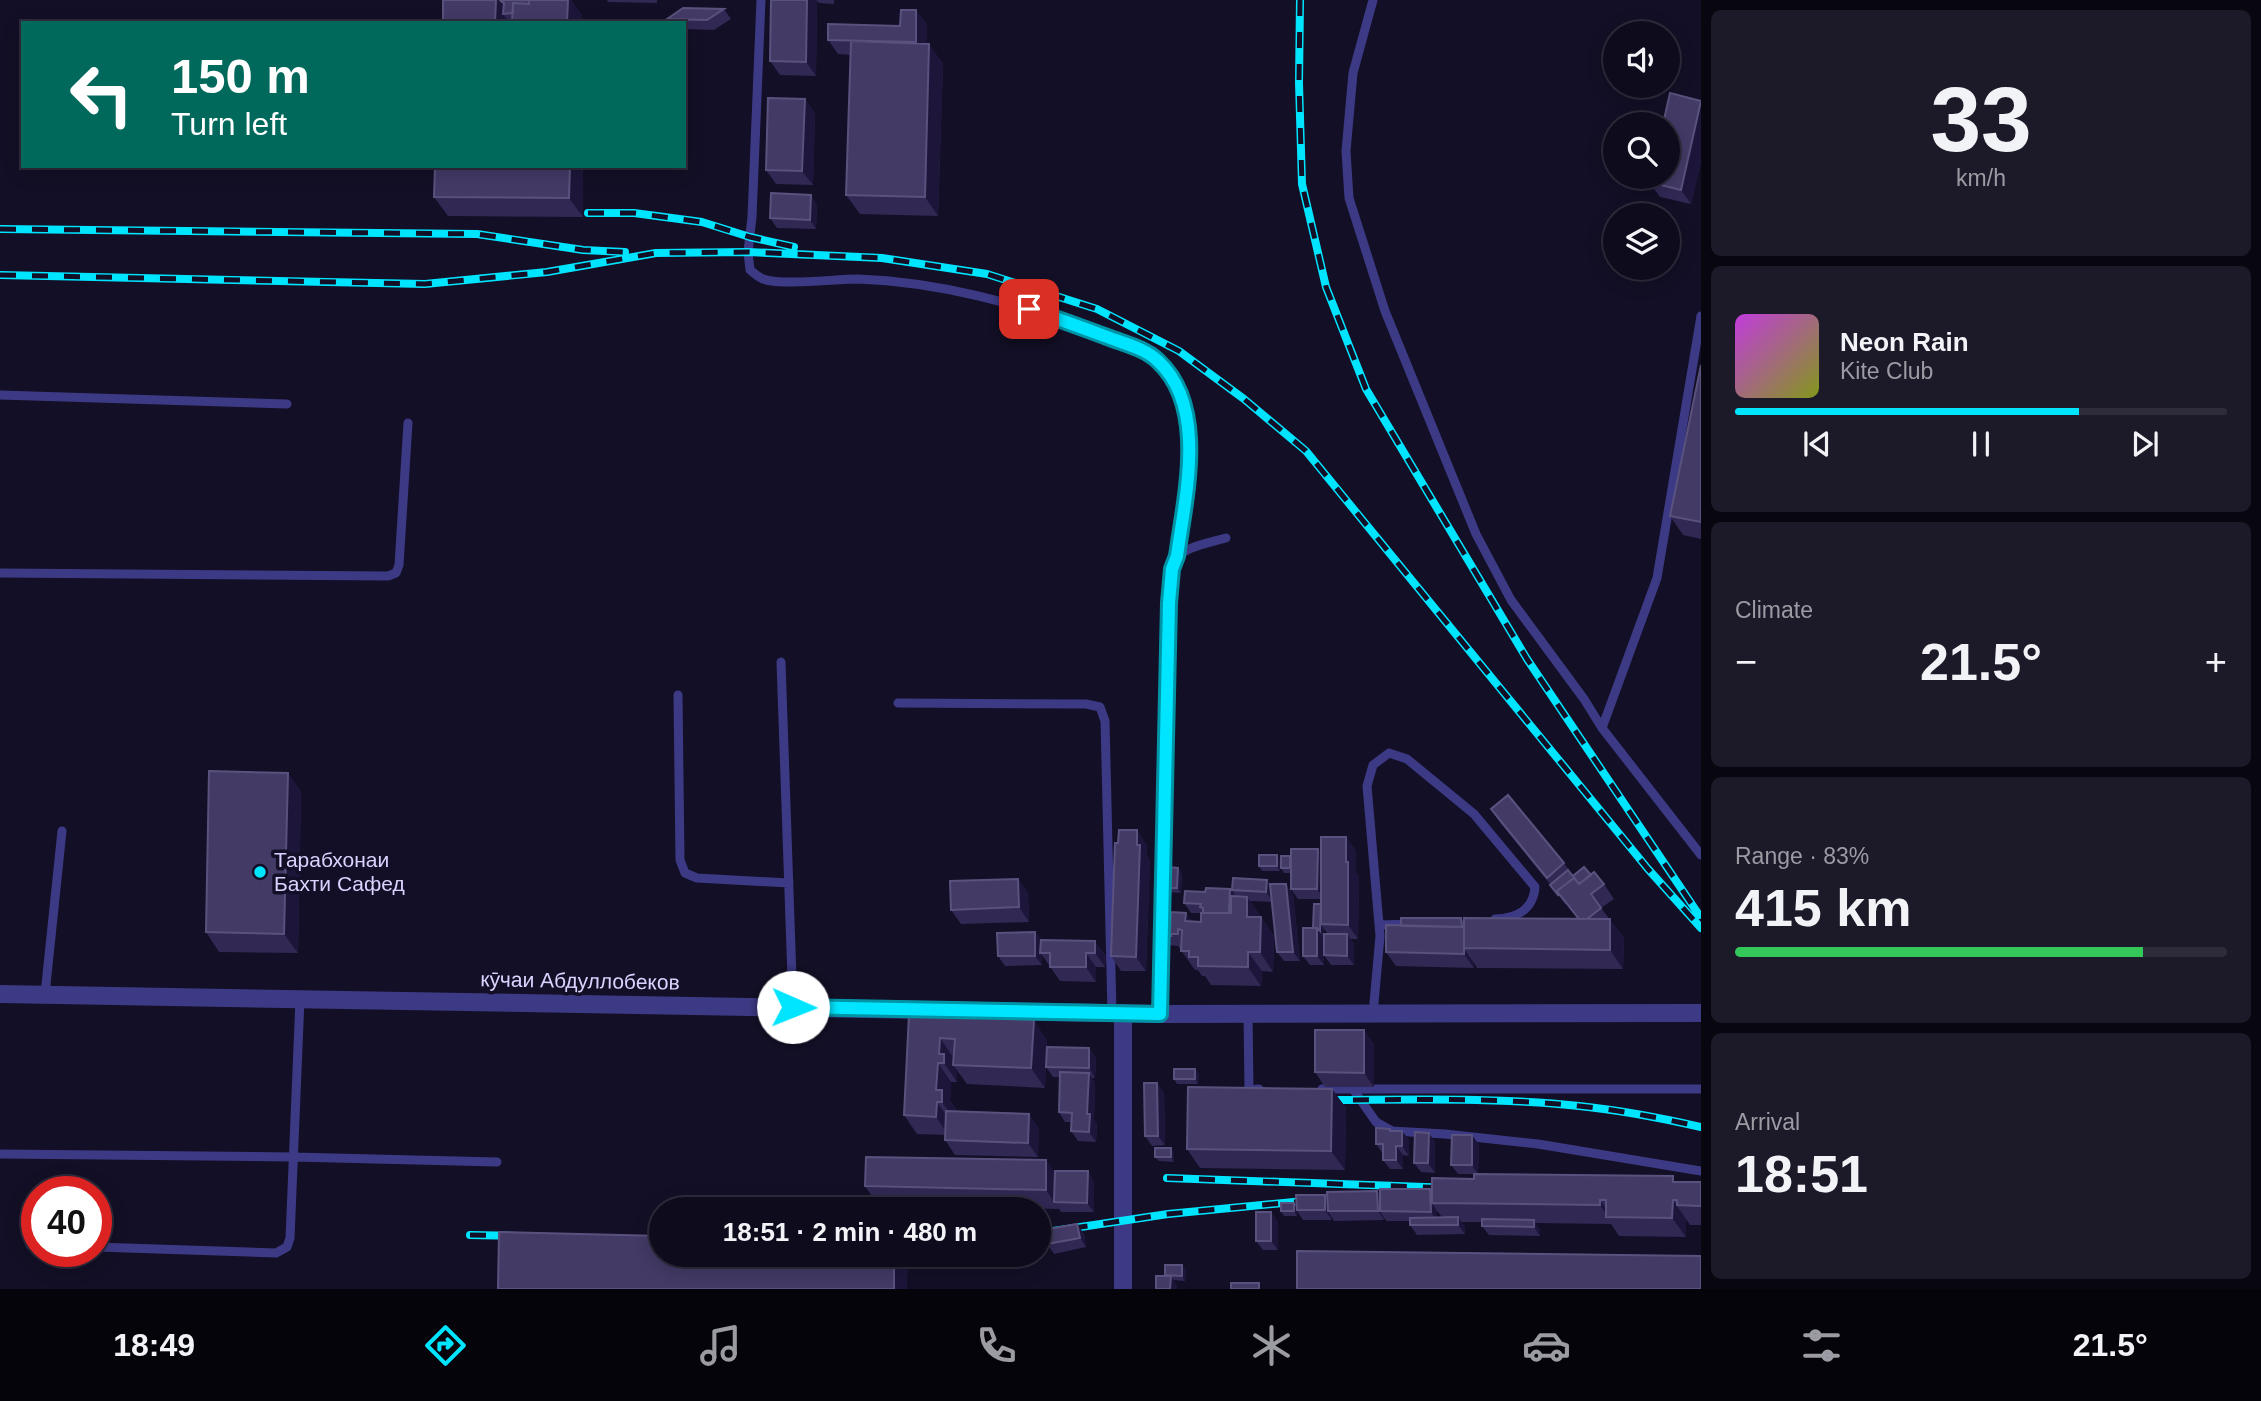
<!DOCTYPE html>
<meta charset="utf-8">
<style>
:root{--surface:#0e0b1c;--page:#1c1929;--text:#f1f3f6;--muted:#9b9ba3;--line:#2e2b3b;--accent:#00e5ff}
body{margin:0;font-family:Arial,sans-serif;background:var(--page);color:var(--text);height:100vh;display:flex;flex-direction:column;font-size:26px;white-space:nowrap}
*{box-sizing:border-box;margin:0}
p{font-size:23px;color:var(--muted)}
.icon{flex:none;width:38px;height:38px;fill:none;stroke:currentColor;stroke-width:2;stroke-linecap:round;stroke-linejoin:round}
.map{position:relative;flex:1;overflow:hidden}
.sheet{display:flex;flex-direction:column;gap:10px;padding:10px;background:#08060f;width:560px}
.sheet>*{flex:none}
.banner{position:absolute;left:21px;top:21px;width:665px;height:147px;border-radius:0px;box-shadow:0 4px 18px #0003,0 0 0 2px var(--line);background:#00695c;color:#fff;overflow:hidden}
.tools{position:absolute;left:1603px;top:21px;display:grid;gap:14px}
.tools a{display:grid;place-items:center;width:77px;height:77px;border-radius:50%;background:var(--surface);box-shadow:0 4px 18px #0003,0 0 0 2px var(--line);font-size:35px}
.speed{position:absolute;left:21px;top:1176px;display:flex;gap:14px;font-size:35px;font-weight:700;text-align:center}
.speed>*{display:grid;place-content:center;width:91px;height:91px;border-radius:50%;background:var(--surface);box-shadow:0 4px 18px #0003,0 0 0 2px var(--line);line-height:1}
.speed .limit{border:10px solid #d22;background:#fff;color:#111}
.pin{position:absolute;display:grid;place-items:center;width:60px;height:60px;color:#fff;margin:-30px;border-radius:14px;box-shadow:0 4px 10px #0006}
.me{position:absolute;width:77px;margin:-38px;rotate:91deg;stroke-linejoin:round;filter:drop-shadow(0 0 5px #0008)}
.turn{display:flex;align-items:center;gap:24px;height:147px;padding:0 35px;font-size:32px}
.turn .icon{width:91px;height:91px;stroke-width:2.5}
.turn b{display:block;font-size:49px;line-height:60px}
.big{font-size:52px;font-weight:700;line-height:1.1}
.sheet .widget{flex:1;display:flex;flex-direction:column;justify-content:center;gap:10px;min-width:0;padding:0 24px;border-radius:10px;background:var(--page)}
.sheet .dial{align-items:center;gap:0}
.dial b{font-size:91px;line-height:1}
.song{display:flex;align-items:center;gap:21px}
.cover{width:84px;height:84px;border-radius:10px;background:linear-gradient(135deg,hsl(290 70% 55%),hsl(70 70% 35%))}
.played{height:7px;border-radius:4px;background:linear-gradient(90deg,var(--accent) 70%,var(--line) 70%)}
.keys{display:flex;justify-content:space-around;direction:ltr}
.heat{display:flex;justify-content:space-between;align-items:center;font-size:38px;direction:ltr}
.charge{height:10px;border-radius:5px;background:linear-gradient(90deg,#34c759 83%,var(--line) 0)}
.trip{position:absolute;left:649px;top:1197px;width:402px;height:70px;border-radius:35px;background:var(--surface);box-shadow:0 4px 18px #0003,0 0 0 2px var(--line);font-weight:700;line-height:70px;text-align:center}
.tab-bar{display:flex;height:112px;justify-content:space-around;align-items:center;background:#06040b;color:var(--muted)}
.tab-bar .icon{width:49px;height:49px}
.tab-bar .on{color:var(--accent)}
.tab-bar b{font-size:32px;color:var(--text)}
main{display:flex;flex:1;min-height:0}
.map>svg:first-child{display:block}
.lines{fill:none;stroke-linecap:round;stroke-linejoin:round}
.service{stroke:#3d3a85;stroke-width:9}
.minor{stroke:#3d3a85;stroke-width:18}
.tertiary{stroke:#3d3a85;stroke-width:18}
.rail-casing{stroke:#00e5ff;stroke-width:8}
.rail{stroke:#130f26;stroke-width:5;stroke-dasharray:16;stroke-linecap:butt}
.wall{fill:#312854;fill-rule:evenodd}
.shaded-wall{fill:#1d163a}
.building{fill:#433a66;stroke:#5a527e;stroke-width:2}
.route-casing{stroke:#0095a6;stroke-width:18}
.route{stroke:#00e5ff;stroke-width:12}
.poi-dot{fill:#00e5ff;stroke:#130f26;stroke-width:2.5}
.labels{text-anchor:middle;stroke-width:7;stroke-linejoin:round;paint-order:stroke}
.poi-label{font-size:21px;fill:#d9d4ff;stroke:#130f26;text-anchor:start}
.street-label{font-size:21px;fill:#d9d4ff;stroke:#130f26}
</style>
<main>
<div class="map">
<svg width="1701" height="1289" viewBox="0 0 1701 1289">
<rect width="100%" height="100%" fill="#130f26"/>
<g class="lines">
<path class="service" d="M761 0 752 217 748 252 750 270C754 273 758 277 763 279 785 286 833 279 858 279 939 282 1016 303 1092 331 1113 339 1136 345 1155 358 1163 364 1170 375 1175 383 1203 429 1184 506 1177 556
M1373 0 1353 73 1346 151 1349 198 1385 311 1476 534 1511 600 1584 699 1602 728 1701 855
M0 395 287 404
M0 573 388 576 396 573 399 565 408 423
M781 662 793 1007
M678 695 680 860 685 873 697 878 789 883
M898 703 1086 704 1100 707 1105 721 1112 1013
M1602 728 1657 578 1701 316
M1380 925 1411 924
M45 994 62 831
M1160 1014 1169 603C1173 548 1175 552 1226 538
M1248 1014 1249 1090 1259 1089
M1373 1014 1380 936 1367 786 1373 765 1389 753 1407 759 1474 814 1535 887C1533 911 1516 918 1495 919
M1322 1089H1701
M1353 1089 1376 1122 1392 1131 1445 1134 1538 1144 1701 1171
M0 1154 293 1157 497 1162
M30 1245H37
M96 1247 276 1253 287 1247 290 1238 300 999"/>
<path class="minor" d="M1123 1013V1289"/>
<path class="tertiary" d="M0 994 1160 1014 1701 1013"/>
<defs>
<path id="rail" d="M1300 0 1299 83 1302 184 1326 287 1366 389 1527 659 1699 915
M588 213H634L702 222 750 237 794 247
M0 229 477 234 583 250 625 252
M0 275 425 284 547 272 656 253 748 252 882 258 987 274 1097 309 1179 351 1244 399 1306 451 1648 869 1701 928
M1321 1100C1407 1100 1494 1097 1579 1106 1620 1110 1661 1118 1701 1127
M1167 1178 1453 1188
M1040 1233 1168 1214 1315 1200
M470 1235 518 1236"/>
</defs>
<use href="#rail" class="rail-casing"/>
<use href="#rail" class="rail"/>
</g>
<path class="wall" d="M443 0H571L582 16V23H510L509 22V23H443Z
M607 0H657V3L608 2Z
M771 0H816L817 2 816 76 780 75 770 61Z
M816 0H834V4L819 3Z
M724 9 731 19 714 30 684 29V23H670L667 19Z
M927 24 926 44 943 63 938 216 860 214 846 195 851 55 838 54 828 40 900 26Z
M805 99 815 114 813 185 776 184 766 170Z
M1701 101V162L1691 204 1660 197 1649 182Z
M435 166H583V217L448 216 434 197Z
M811 195 817 205 816 229 777 228 770 218Z
M1701 365V539L1683 535 1670 516Z
M288 773 301 792 298 953 219 952 206 932Z
M1491 809 1564 863 1573 876 1591 875 1604 884 1614 899 1601 908 1624 938 1623 969 1477 968 1474 963V968L1396 966 1386 952 1401 926 1461 918 1464 922 1578 919 1566 904H1565L1557 894 1550 884 1501 824Z
M1346 837 1356 851V873L1359 877 1358 939H1350L1354 944V965H1331L1324 955 1328 934 1324 929V936H1323L1324 938V965H1310L1303 956 1313 928 1321 904V899H1298L1291 889V873H1284L1281 868 1291 858 1318 849 1321 853Z
M1147 845V856L1150 860 1146 971H1121L1111 956Z
M1280 860V871H1262L1259 866Z
M1182 873 1181 893 1169 892 1166 888Z
M1018 879 1028 893 1029 922 961 924 951 910Z
M1270 885 1293 894 1300 961H1284L1277 952 1272 902 1250 901 1274 936 1273 972 1262 971 1261 986 1211 985 1205 976H1202L1198 970H1195L1178 946 1167 945 1160 936 1186 913 1192 922H1201V913H1191L1184 903 1205 892 1230 889 1236 896 1232 890Z
M1035 932 1041 940 1106 955 1105 967H1096V982L1060 981 1042 955V965L1005 966 998 956Z
M909 1014 1047 1040 1045 1088 967 1084 953 1065 954 1057 953 1066 957 1073V1082H951L950 1101 956 1109 955 1111 1039 1128 1038 1157 955 1155 945 1140 946 1135 917 1134 904 1115Z
M1364 1030 1374 1045V1087H1325L1315 1072Z
M1089 1048 1096 1058 1095 1078H1092L1095 1083 1094 1120 1097 1124 1096 1142 1078 1141 1071 1131 1072 1122H1065L1059 1112 1060 1077H1053L1046 1067Z
M1195 1069 1199 1074 1198 1084H1177L1174 1079Z
M1332 1089 1346 1108 1345 1170 1200 1168 1187 1149Z
M1164 1092 1165 1145 1152 1146 1145 1136Z
M1390 1129 1392 1131H1402L1409 1140V1156L1403 1155V1169H1390L1383 1160V1154L1376 1144Z
M1472 1135 1479 1145 1478 1174 1701 1182V1225H1690L1686 1219V1237L1619 1236 1611 1224 1535 1223 1540 1230V1236L1489 1235 1482 1226V1222H1461L1465 1227V1234L1417 1235 1410 1225V1221H1387L1384 1218V1220L1334 1221 1332 1217V1220H1303L1297 1211V1216H1284L1281 1211 1294 1203 1297 1207 1327 1199 1377 1191 1380 1194 1430 1189 1432 1191 1474 1179V1174H1458L1451 1165ZM1437 1211 1442 1217H1437Z
M1435 1142V1173L1421 1172 1414 1163Z
M1171 1148 1174 1153V1162L1159 1161 1155 1157Z
M1055 1173 1094 1181V1212H1061L1059 1209 878 1205 865 1186Z
M1278 1221V1250H1263L1256 1241Z
M1077 1224 1084 1234 1086 1247 1054 1254 1047 1244Z
M1186 1270 1185 1281 1173 1280 1177 1286 1166 1276Z"/>
<path class="shaded-wall" d="M496 0H500L509 13 503 14 509 23H495Z
M568 0H571L582 16V23H567Z
M807 0H816L817 2 816 76 806 62Z
M916 10 927 24 926 57 916 42Z
M929 44 943 63 938 216 925 197Z
M805 99 815 114 813 185 802 171Z
M1701 104V162L1691 204 1681 190Z
M570 166H583V217L569 198Z
M811 195 817 205 816 229 810 220Z
M288 773 301 792 298 953 284 934Z
M1137 830 1147 845V856L1150 860 1146 971 1136 957Z
M1346 837 1356 851V873L1359 877 1358 939 1348 925Z
M1318 849 1324 858V899L1317 889Z
M1277 855 1280 860V871L1277 866Z
M1178 868 1182 873 1181 893 1177 888Z
M1018 879 1028 893 1029 922 1019 907Z
M1267 880 1274 890 1273 902 1266 892Z
M1286 884 1293 894 1300 961 1293 952Z
M1230 889 1237 899 1236 925 1229 915Z
M1247 897 1260 916V936L1247 917Z
M1321 904V924L1324 929V936L1320 931Z
M1186 913 1199 932 1185 921Z
M1261 917 1274 936 1273 972 1260 952Z
M1610 919 1624 938 1623 969 1610 950Z
M1317 928 1324 938V965L1317 956Z
M1035 932 1042 942 1040 953 1042 955V965L1035 956Z
M1347 934 1354 944V965L1347 956Z
M1095 941 1106 955 1105 967 1095 953Z
M1464 949 1474 963V968L1464 954Z
M1248 952 1262 971 1261 986 1248 967Z
M1086 953 1096 967V982L1086 967Z
M1034 1020 1047 1040 1045 1088 1031 1068Z
M1364 1030 1374 1045V1087L1364 1073Z
M940 1038 953 1057V1066L957 1073V1082L944 1063 939 1054Z
M1089 1048 1096 1058 1095 1078 1089 1068Z
M938 1063 951 1082 950 1101 956 1109 955 1121 942 1102 936 1090Z
M1195 1069 1199 1074 1198 1084 1195 1079Z
M1089 1073 1095 1083 1094 1120 1097 1124 1096 1142 1089 1132 1087 1114Z
M1157 1083 1164 1092 1165 1145 1158 1136Z
M1332 1089 1346 1108 1345 1170 1331 1151Z
M937 1102 950 1121 949 1136 936 1117Z
M1029 1114 1039 1128 1038 1157 1028 1143Z
M1402 1131 1409 1140V1156L1402 1146Z
M1429 1133 1435 1142V1173L1428 1163Z
M1472 1135 1479 1145 1478 1175 1472 1165Z
M1396 1146 1403 1155V1169L1396 1160Z
M1171 1148 1174 1153V1162L1171 1157Z
M1046 1160 1060 1179 1054 1202 1059 1209 1046 1190Z
M1088 1171 1094 1181V1212L1087 1203Z
M1430 1189 1437 1199 1432 1203 1437 1211V1221L1431 1212Z
M1377 1191 1384 1201 1380 1211 1384 1218V1220L1378 1211Z
M1325 1195 1332 1205 1328 1211 1332 1217V1220L1325 1210Z
M1600 1200 1612 1217H1608L1600 1205Z
M1673 1200 1686 1219V1237L1672 1218Z
M1294 1203 1297 1208V1216L1294 1211Z
M1271 1212 1278 1221V1250L1271 1241Z
M1458 1217 1465 1227V1234L1458 1225Z
M1534 1220 1540 1230V1236L1534 1227Z
M1077 1224 1084 1234 1086 1247 1080 1238Z
M894 1255H904L908 1261 907 1289H894Z
M1182 1265 1186 1270 1185 1281 1182 1276Z
M1171 1276 1177 1286V1289H1170Z"/>
<path class="building" d="M443 0H496L495 23H443Z
M500 0H529V4L513 3V13L503 14 504 3 502 2Z
M529 0H568L567 23H512L513 3 529 4Z
M771 0H807L806 62 770 61Z
M683 8 724 9 707 20 667 19Z
M901 10H916V42L828 40V24L900 26Z
M851 41 929 44 925 197 846 195Z
M1670 93 1701 101 1681 190 1649 182 1651 177H1668V124H1663Z
M768 98 805 99 802 171 766 170Z
M435 166H570L569 198 434 197Z
M771 193 811 195 810 220 770 218Z
M1701 365V522L1670 516Z
M209 771 288 773 284 934 206 932Z
M1508 795 1564 863 1547 878 1491 809Z
M1119 830H1137V845H1140L1136 957 1111 956 1115 843H1118Z
M1321 837H1346V862H1348V925L1321 924Z
M1291 849H1318L1317 889H1291Z
M1259 855H1277V866H1259Z
M1281 856H1290V868H1281Z
M1167 867 1178 868 1177 888H1166Z
M1584 867 1591 875 1579 884 1573 876Z
M1568 870 1576 880 1574 878 1557 891 1559 894 1558 895 1550 885Z
M1594 872 1604 884 1591 894 1601 908 1587 919H1579L1557 891 1574 878 1579 884Z
M1233 878 1267 880 1266 892 1232 890Z
M1018 879 1019 907 951 910 950 881Z
M1270 884H1286L1293 952H1277Z
M1206 888 1230 889 1229 913H1203V908L1200 907 1201 904 1184 903 1185 891 1205 892Z
M1231 896 1247 897V917H1261L1260 952H1248V967L1198 966V957H1189V951H1181L1182 930 1178 929V934H1170L1171 912 1186 913 1185 921 1201 922V913H1231Z
M1314 904H1321L1320 931 1317 928H1313Z
M1161 912H1170V934L1171 936H1160Z
M1401 918H1461L1462 927 1401 926Z
M1464 918 1610 919V950L1464 948Z
M1386 925 1464 927V954L1386 952Z
M1303 928H1317V956H1303Z
M1035 932V956H998L997 933Z
M1324 934H1347V956L1324 955Z
M1041 940 1095 941V953H1086V967H1050V953H1040Z
M909 1014 1034 1020 1031 1068 953 1065 955 1039 940 1038 939 1054H944V1063H938L936 1090H942V1102H937L936 1117 904 1115Z
M1315 1030H1364V1073L1315 1072Z
M1047 1047 1089 1048V1068L1046 1067Z
M1174 1069H1195V1079H1174Z
M1060 1072 1089 1073 1087 1114H1090L1089 1132 1071 1131 1072 1113 1059 1112Z
M1144 1083H1157L1158 1136H1145Z
M1188 1087 1332 1089 1331 1151 1187 1149Z
M946 1111 1029 1114 1028 1143 945 1140Z
M1376 1128 1390 1129V1131H1402V1146H1396V1160H1383V1144H1376Z
M1415 1132 1429 1133 1428 1163H1414Z
M1452 1135H1472V1165H1451Z
M1155 1148H1171V1157H1155Z
M866 1157 1046 1160V1190L865 1186Z
M1055 1171H1088L1087 1203 1054 1202Z
M1474 1174 1673 1176V1182H1701V1206L1677 1205V1200H1673L1672 1218 1606 1217V1200H1600V1205L1432 1203V1178L1474 1179Z
M1380 1189H1430L1431 1212 1380 1211Z
M1377 1191 1378 1211H1328L1327 1192Z
M1296 1195H1325V1210H1297Z
M1281 1203H1294V1211H1281Z
M1256 1212H1271V1241H1256Z
M1458 1217V1225H1410V1218Z
M1482 1219 1534 1220V1227L1482 1226Z
M1077 1224 1080 1238 1047 1244 1044 1230Z
M499 1232 662 1236V1255H894V1289H498Z
M1297 1251 1701 1256V1289H1297Z
M1165 1265H1182V1276L1165 1275Z
M1156 1276H1171L1170 1289H1156Z
M1231 1283H1259V1289H1231Z"/>
<g class="lines">
<defs>
<path id="route" d="M793 1007 1160 1014 1169 603 1172 569 1177 556C1185 497 1208 407 1158 361 1146 349 1126 344 1110 338 1083 328 1056 318 1029 309"/>
</defs>
<use href="#route" class="route-casing"/>
<use href="#route" class="route"/>
</g>
<circle class="poi-dot" cx="260" cy="872" r="7"/>
<g class="labels">
<g class="poi-label">
<text x="274" y="867">Тарабхонаи<tspan x="274" dy="24">Бахти Сафед</tspan></text>
</g>
<g class="street-label">
<text transform="translate(580 981) rotate(1)" y="7">кӯчаи Абдуллобеков</text>
</g>
</g>
</svg>
<div class="tools">
<a><svg class="icon" aria-label="sound" viewBox="0 0 24 24"><path d="M4 9h4l5-4v14l-5-4H4zM17 9q2 3 0 6"/></svg></a>
<a><svg class="icon" aria-label="search" viewBox="0 0 24 24"><circle cx="10" cy="10" r="6"/><path d="M15 15l6 6"/></svg></a>
<a><svg class="icon" aria-label="layers" viewBox="0 0 24 24"><path d="M12 4l9 5-9 5-9-5zM3 14l9 5 9-5"/></svg></a>
</div>
<div class="speed"><div class="limit">40</div></div>
<div class="pin" style="left:1029px;top:309px;background:#d93025"><svg class="icon" aria-label="arrive" viewBox="0 0 24 24"><path d="M6 21V4h12l-3 4 3 4H6"/></svg></div>
<svg class="me" style="left:793px;top:1007px" viewBox="-20 -20 40 40"><circle r="19" fill="#fff"/><path d="M0-13L10 11 0 6-10 11z" fill="#00e5ff"/></svg>
<div class="trip">18:51 · 2 min · 480 m</div>
<div class="banner">
<div class="turn"><svg class="icon" aria-label="left" viewBox="0 0 24 24"><path d="M17 20v-9H6M10 6l-5 5 5 5"/></svg><div><b>150 m</b>Turn left</div></div>
</div>
</div>
<section class="sheet">
<div class="widget dial"><b>33</b><p>km/h</p></div>
<div class="widget">
<div class="song"><i class="cover"></i><div><b>Neon Rain</b><p>Kite Club</p></div></div>
<div class="played"></div>
<div class="keys"><svg class="icon" aria-label="previous" viewBox="0 0 24 24"><path d="M18 5L8 12l10 7zM5 5v14"/></svg><svg class="icon" aria-label="pause" viewBox="0 0 24 24"><path d="M8 5v14M16 5v14"/></svg><svg class="icon" aria-label="next" viewBox="0 0 24 24"><path d="M6 5l10 7-10 7zM19 5v14"/></svg></div>
</div>
<div class="widget"><p>Climate</p>
<div class="heat"><a>−</a><b class="big">21.5°</b><a>+</a></div>
</div>
<div class="widget"><p>Range · 83%</p><b class="big">415 km</b><div class="charge"></div></div>
<div class="widget"><p>Arrival</p><b class="big">18:51</b></div>
</section>
</main>
<nav class="tab-bar">
<b>18:49</b>
<svg class="icon on" aria-label="directions" viewBox="0 0 24 24"><path d="M12 3l9 9-9 9-9-9zM9 14v-3h6M13 9l2 2-2 2"/></svg>
<svg class="icon" aria-label="music" viewBox="0 0 24 24"><path d="M9 18V5l10-2v13"/><circle cx="6" cy="18" r="3"/><circle cx="16" cy="16" r="3"/></svg>
<svg class="icon" aria-label="phone" viewBox="0 0 24 24"><path d="M5 4h4l2 5-3 2q2 4 5 5l2-3 5 2v4C11 20 4 13 5 4z"/></svg>
<svg class="icon" aria-label="climate" viewBox="0 0 24 24"><path d="M12 3v18M4 7l16 10M4 17L20 7"/></svg>
<svg class="icon" aria-label="car" viewBox="0 0 24 24"><path d="M5 17H2v-5l4-1 3-4h7l3 4 3 1v5h-3M9 17h6M6 11h13"/><circle cx="7" cy="17" r="2"/><circle cx="17" cy="17" r="2"/></svg>
<svg class="icon" aria-label="filters" viewBox="0 0 24 24"><path d="M4 7h16M4 17h16"/><circle cx="9" cy="7" r="2"/><circle cx="15" cy="17" r="2"/></svg>
<b>21.5°</b>
</nav>
